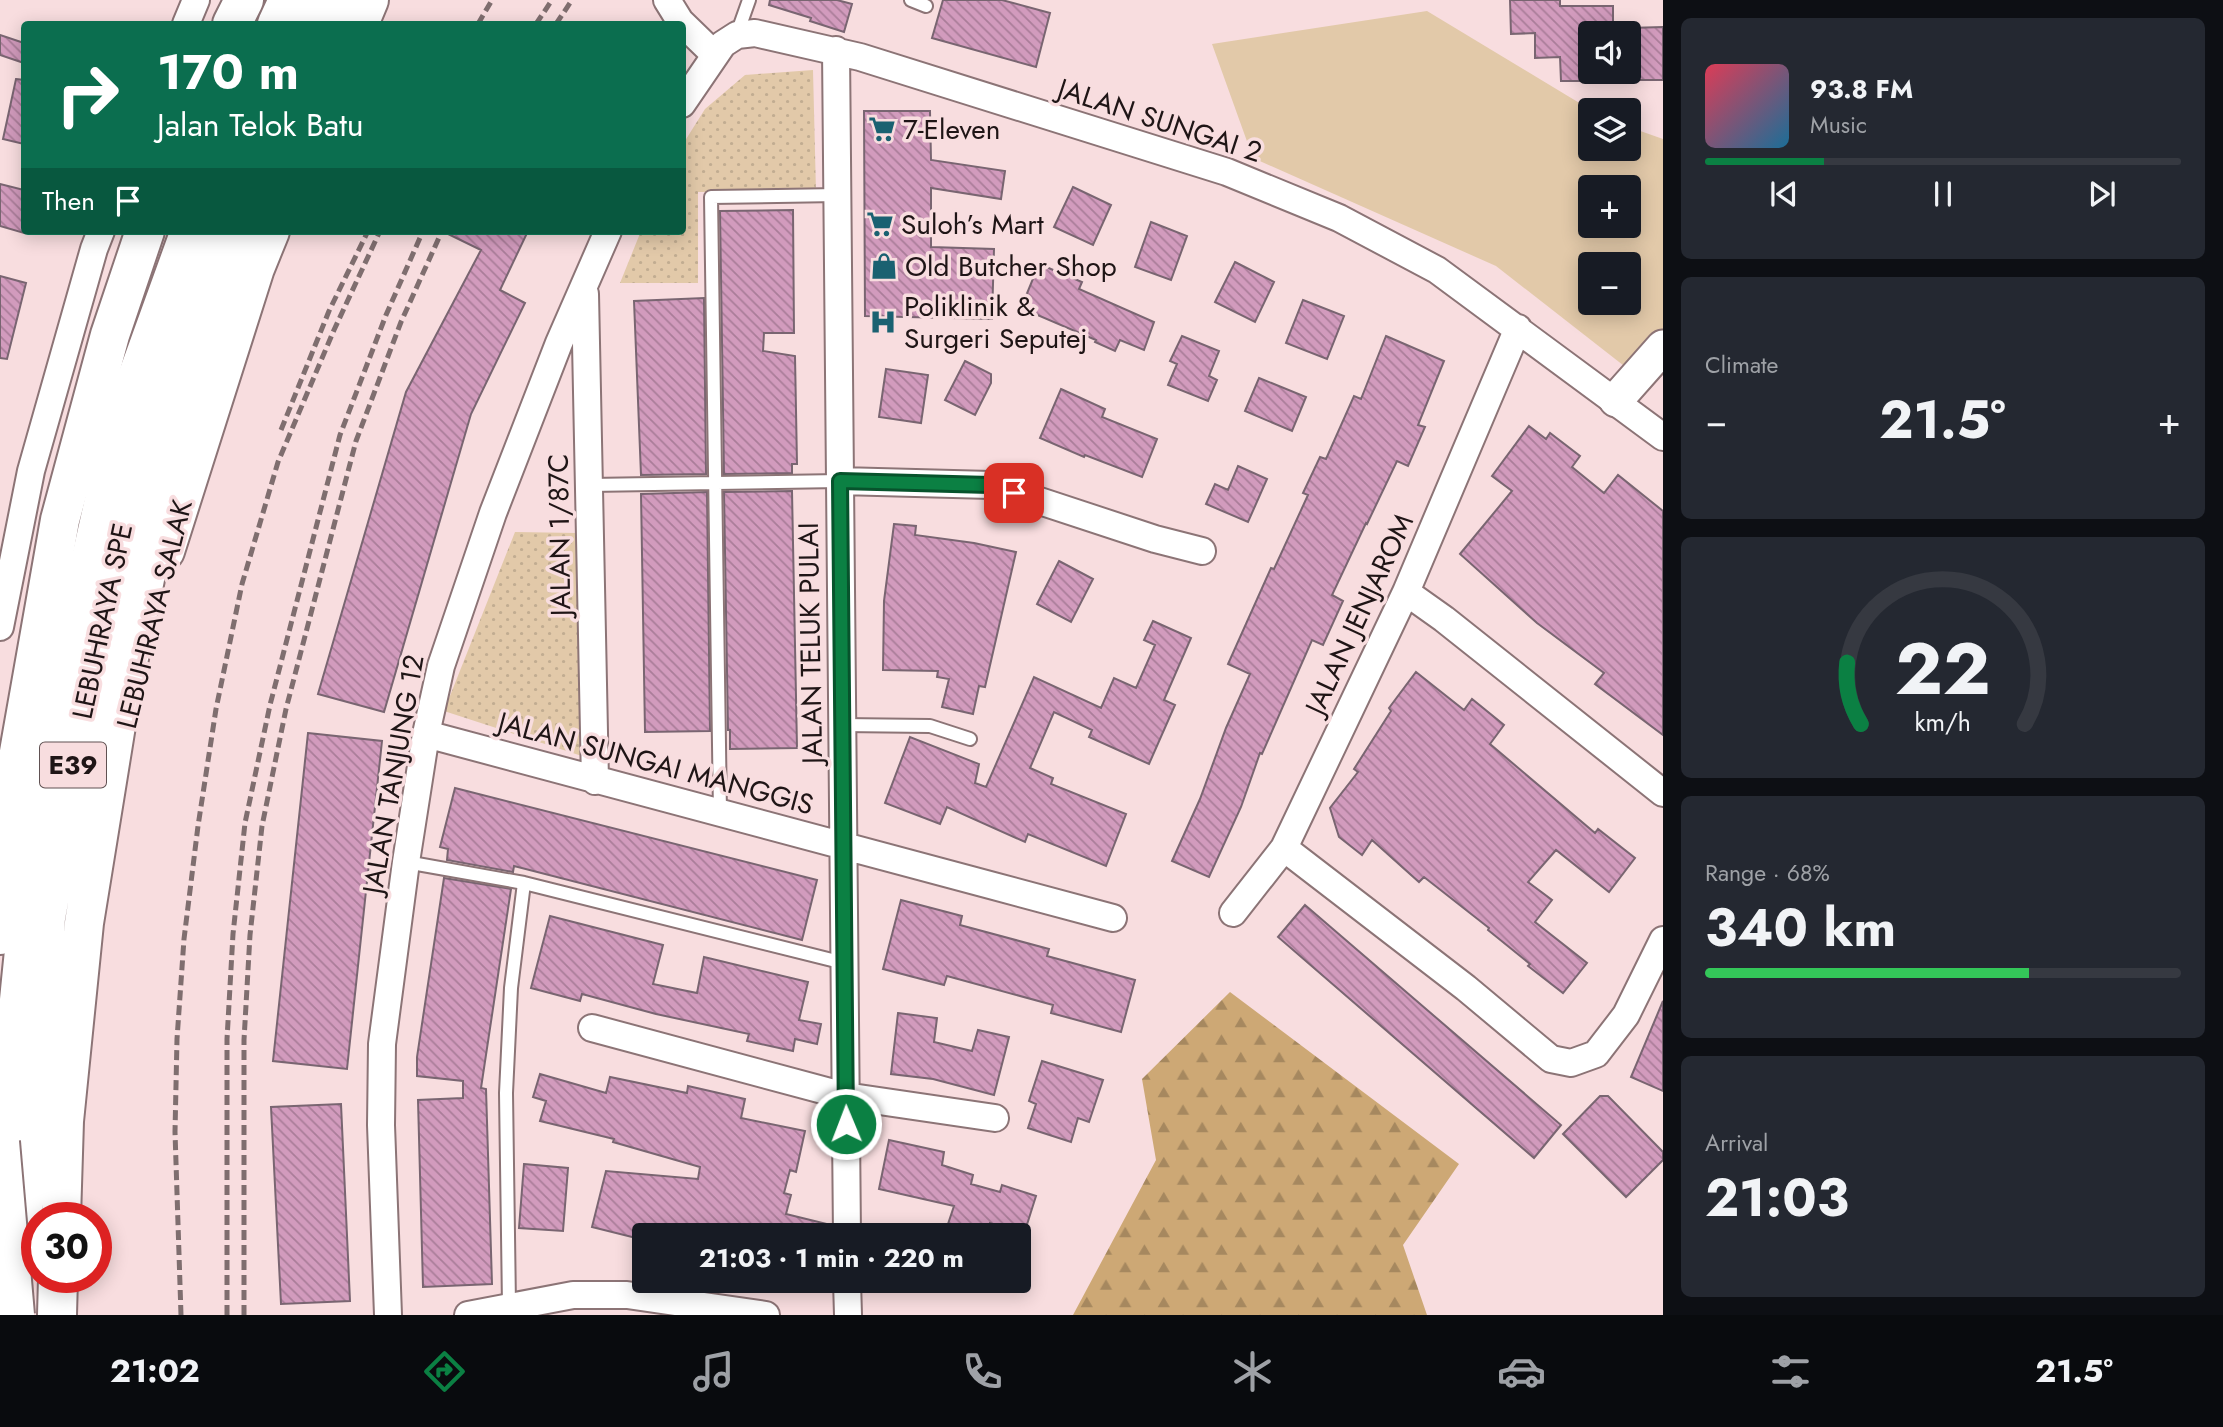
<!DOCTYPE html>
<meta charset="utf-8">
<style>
:root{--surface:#171b24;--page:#242831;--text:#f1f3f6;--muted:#9ea1a6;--line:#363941;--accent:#0b8043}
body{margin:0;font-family:Jost,sans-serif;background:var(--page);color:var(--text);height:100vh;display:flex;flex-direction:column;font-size:26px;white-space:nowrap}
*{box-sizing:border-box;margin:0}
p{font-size:23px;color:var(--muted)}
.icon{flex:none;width:38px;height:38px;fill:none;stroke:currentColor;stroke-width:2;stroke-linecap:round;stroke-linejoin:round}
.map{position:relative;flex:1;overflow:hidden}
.details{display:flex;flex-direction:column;gap:18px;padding:18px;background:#0d0f14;width:560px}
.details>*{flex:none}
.top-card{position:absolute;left:21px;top:21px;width:665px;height:214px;border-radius:7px;box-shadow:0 4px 18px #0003;background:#0b6e4f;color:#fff;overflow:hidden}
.controls{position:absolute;left:1578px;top:21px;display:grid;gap:14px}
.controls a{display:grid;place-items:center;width:63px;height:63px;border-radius:7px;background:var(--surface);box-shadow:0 4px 18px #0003;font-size:35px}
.speed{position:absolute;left:21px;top:1202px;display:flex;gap:14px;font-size:35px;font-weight:700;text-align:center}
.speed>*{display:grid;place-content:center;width:91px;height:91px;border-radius:50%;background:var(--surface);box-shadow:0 4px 18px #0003;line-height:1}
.speed .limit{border:10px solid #d22;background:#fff;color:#111}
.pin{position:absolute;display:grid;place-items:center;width:60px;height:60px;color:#fff;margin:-30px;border-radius:14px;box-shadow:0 4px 10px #0006}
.me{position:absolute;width:77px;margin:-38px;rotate:359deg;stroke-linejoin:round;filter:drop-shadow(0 0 5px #0008)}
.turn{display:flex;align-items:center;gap:24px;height:147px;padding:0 21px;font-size:32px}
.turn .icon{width:91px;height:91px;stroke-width:2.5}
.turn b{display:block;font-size:49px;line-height:60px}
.then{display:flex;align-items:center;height:66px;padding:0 21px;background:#0003;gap:14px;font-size:26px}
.big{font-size:52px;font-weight:700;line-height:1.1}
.details .tile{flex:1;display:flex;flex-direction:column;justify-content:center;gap:10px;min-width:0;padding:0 24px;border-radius:10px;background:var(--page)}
.details .dial{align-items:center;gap:0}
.dial svg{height:182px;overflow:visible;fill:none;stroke:var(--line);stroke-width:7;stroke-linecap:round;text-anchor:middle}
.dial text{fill:var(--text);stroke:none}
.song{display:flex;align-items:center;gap:21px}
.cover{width:84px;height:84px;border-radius:10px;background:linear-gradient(135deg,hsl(350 70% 55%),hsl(200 70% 35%))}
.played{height:7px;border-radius:4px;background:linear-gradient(90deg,var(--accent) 25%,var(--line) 25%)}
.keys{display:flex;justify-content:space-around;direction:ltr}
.heat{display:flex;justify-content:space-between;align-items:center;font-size:38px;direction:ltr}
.charge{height:10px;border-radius:5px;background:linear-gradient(90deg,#34c759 68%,var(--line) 0)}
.trip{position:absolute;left:632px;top:1223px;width:399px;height:70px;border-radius:7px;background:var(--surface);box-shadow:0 4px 18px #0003;font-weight:700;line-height:70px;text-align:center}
.dock{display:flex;height:112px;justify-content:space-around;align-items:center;background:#090b0e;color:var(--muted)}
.dock .icon{width:49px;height:49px}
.dock .on{color:var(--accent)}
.dock b{font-size:32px;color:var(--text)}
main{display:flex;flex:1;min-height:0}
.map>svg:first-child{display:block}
.grass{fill:#e2c9a9;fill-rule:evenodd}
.forest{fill:url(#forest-firs)}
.park{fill:url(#park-dots)}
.building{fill:url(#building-back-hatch);stroke:#796571;stroke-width:2}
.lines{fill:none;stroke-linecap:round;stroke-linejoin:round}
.service-casing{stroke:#8c7476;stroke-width:16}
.minor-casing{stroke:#8c7476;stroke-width:30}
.tertiary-casing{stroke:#8c7476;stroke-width:37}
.trunk-casing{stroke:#8c7476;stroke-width:42}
.motorway-casing{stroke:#8c7476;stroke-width:42}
.service{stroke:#fff;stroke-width:12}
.minor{stroke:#fff;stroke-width:26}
.tertiary{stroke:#fff;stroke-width:33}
.trunk{stroke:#fff;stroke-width:38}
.motorway{stroke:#fff;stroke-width:38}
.rail{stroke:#7f6e6f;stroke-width:5;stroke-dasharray:10 5;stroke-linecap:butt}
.motorway-bridge-casing{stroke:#8c7476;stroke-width:42;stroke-linecap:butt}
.motorway-bridge{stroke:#fff;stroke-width:38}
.route-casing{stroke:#07532c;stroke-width:18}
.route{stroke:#0b8043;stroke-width:12}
.labels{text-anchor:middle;stroke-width:7;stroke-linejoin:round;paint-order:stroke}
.shield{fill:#f8dddf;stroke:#605152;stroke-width:2}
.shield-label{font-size:26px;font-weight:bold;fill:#1f1516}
.street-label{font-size:28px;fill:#1f1516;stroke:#f8dddf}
.poi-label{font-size:28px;fill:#1f1516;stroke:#f8dddf;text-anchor:start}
</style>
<main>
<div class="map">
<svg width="1663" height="1315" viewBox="0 0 1663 1315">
<defs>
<pattern id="forest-firs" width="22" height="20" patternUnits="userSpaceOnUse" patternTransform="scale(1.75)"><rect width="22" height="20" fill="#cda875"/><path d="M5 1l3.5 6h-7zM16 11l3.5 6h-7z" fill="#a6885f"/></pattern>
<pattern id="park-dots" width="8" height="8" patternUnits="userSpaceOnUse" patternTransform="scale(1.75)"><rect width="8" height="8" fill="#e2c9a9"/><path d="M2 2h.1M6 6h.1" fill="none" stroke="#c1ac91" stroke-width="1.8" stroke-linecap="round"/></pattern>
<pattern id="building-back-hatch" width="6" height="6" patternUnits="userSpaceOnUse" patternTransform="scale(1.75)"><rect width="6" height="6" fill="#d29bbd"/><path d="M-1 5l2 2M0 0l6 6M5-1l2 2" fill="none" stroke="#aa7d99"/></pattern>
</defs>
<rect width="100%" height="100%" fill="#f8dddf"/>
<path class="grass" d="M1427 11 1591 110V149H1629V127L1663 139V339L1628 369 1496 266 1253 158 1212 44ZM1591 187H1629V226H1591ZM1591 264H1629V303H1591Z"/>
<path class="forest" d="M1230 992 1459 1164 1403 1245 1427 1315H1073L1156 1160 1142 1079Z"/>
<path class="park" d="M813 70 816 192H698V283H620L641 231H682L683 144 705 109 745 75Z
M515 532 577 533 588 758 444 711Z"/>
<path class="building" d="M770 0H837L852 4 844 32 810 21 811 18 769 5Z
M943 0H1002L1050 13 1036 67 932 38Z
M1510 0H1560V6H1613V33H1591V81H1561L1560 57 1535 58V33L1511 34Z
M1663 27V80H1629V28Z
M0 35 24 43V63L0 55Z
M16 79 24 80V144L3 139Z
M864 111H930L931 160 1005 171 1001 199 931 188V247L994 249 992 319 865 316Z
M0 184 24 190V233L0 226Z
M1073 187 1111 205 1093 245 1054 227Z
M793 210 794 333H764L763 351 795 356 797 464H792V473L724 474 720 211Z
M1151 222 1187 236 1171 280 1135 267Z
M442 231H528L500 290 525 303 471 414 384 712 318 694 406 392 481 250Z
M1235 262 1274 282 1255 322 1215 302Z
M1039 264 1082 282 1079 289 1154 322 1144 350 1120 340 1115 351 1095 342 1096 340 1021 308Z
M0 276 26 283 7 359 0 358Z
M704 298 706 474 641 475 634 301Z
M1303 300 1344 316 1327 359 1286 343Z
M1182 336 1219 351 1209 376 1217 380 1208 401 1168 385 1177 364 1170 361Z
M1386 336 1444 361 1418 425 1425 427 1408 466 1397 461 1367 524 1366 523 1332 595 1343 601 1323 645 1312 640 1262 754 1260 753 1241 807 1209 877 1172 861 1200 799 1226 728 1250 674 1228 664 1271 568 1274 569 1308 495 1303 493 1320 457 1326 459 1354 396 1361 399Z
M965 361 991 374V383L975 415 945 400Z
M886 369 928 375 921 423 879 417Z
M1259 378 1306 397 1292 431 1245 411Z
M1061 389 1105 409 1102 417 1157 439 1142 477 1085 455 1084 457 1040 438Z
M1529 426 1546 439 1550 433 1580 456 1572 467 1604 493 1618 475 1663 511V735L1595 684 1604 673 1537 623 1460 554 1512 491 1492 476Z
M1238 466 1267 479 1248 522 1206 504 1215 484 1228 490Z
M792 491 797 748 730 749V730H728L724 492Z
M707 492 710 731 645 732 641 494Z
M894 524 916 526 915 535 974 543 1016 552 985 687 979 686 973 714 942 707 949 679 937 677 938 671 883 670 884 601Z
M1059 561 1093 579 1071 622 1037 604Z
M1153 621 1191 638 1164 700 1175 705 1149 764 1089 737 1092 730 1054 712 1030 768 1053 778 1051 784 1126 814 1106 866 1028 834 1025 842 947 807 940 824 885 803 910 737 979 764 975 783 986 787 1034 677 1101 708 1114 678 1136 688 1155 645 1144 640Z
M1416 672 1464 710 1472 699 1504 725 1490 744 1595 833 1598 829 1635 858 1609 892 1556 850 1528 882 1552 900 1535 922 1587 963 1563 993 1528 966 1530 964 1488 930 1489 928 1424 877 1419 882 1372 840 1362 855 1339 837 1330 808 1358 772 1354 769 1391 711 1389 708Z
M308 733 382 741 347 1069 273 1061Z
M455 788 817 880 802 940 514 866 513 872 447 860 448 849 440 847Z
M444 878 511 889 481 1088 486 1089 492 1284 423 1287 418 1100 463 1098V1081L417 1076V1057Z
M901 900 962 916 960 925 1049 949 1047 956 1135 980 1121 1032 1051 1013 1053 1005 947 976 944 985 883 969Z
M1305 905 1561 1125 1534 1158 1278 937Z
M550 916 663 945 653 984 697 993 704 957 808 982 799 1020 821 1024 817 1044 795 1039 793 1051 747 1041 749 1034 656 1014 582 994 580 1001 531 988Z
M1663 1001V1091L1631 1077Z
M898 1013 937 1018 934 1042 972 1051 978 1030 1009 1037 994 1095 933 1079 891 1074Z
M1042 1061 1103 1080 1089 1122 1078 1118 1071 1142 1028 1128 1036 1104 1029 1101Z
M540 1074 606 1093 610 1077 687 1093 688 1086 745 1099 741 1118 805 1131 796 1172 790 1170 784 1193 791 1195 786 1214 831 1225V1236H644V1240L592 1227 606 1171 698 1179 700 1167 613 1142 614 1139 540 1121 546 1101 533 1097Z
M1600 1096H1608L1663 1152V1160L1626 1197 1563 1134Z
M341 1104 350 1301 281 1304 271 1107Z
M889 1140 944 1152 942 1165 973 1175 971 1184 1000 1192 1002 1185 1036 1196 1024 1234 990 1223 988 1236H944L954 1206 879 1189Z
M524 1164 568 1168 563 1231 519 1228Z"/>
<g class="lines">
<defs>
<path id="service" d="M911 0 926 6
M737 34 749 0
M590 485 840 481
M842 725 930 726 970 739
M720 813 711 197 838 195
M406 862 524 883 844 963
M509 1305 506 1093 511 988 524 883"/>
<path id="minor" d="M667 0 680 21 714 54
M186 24 196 0
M836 50 847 1236
M682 104 723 44 737 35 755 33 860 57 1227 172 1339 218 1437 270 1663 437
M585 294 595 781
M840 481 991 485 1155 539 1202 551
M1406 592 1444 619 1663 793
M0 627 31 471 94 249 101 231
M426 734C654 797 884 856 1113 918
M1284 848 1466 988 1551 1059 1571 1063 1596 1054 1626 1015 1663 940
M1233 913 1284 848 1406 592 1518 328
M592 1028 845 1096 995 1118
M847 1281 848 1315
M388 1315 381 1125 382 1044 406 862 426 734 441 666 493 513 559 343 608 231
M468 1315 573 1295H627L766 1315"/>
<path id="tertiary" d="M1616 400 1663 347"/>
<path id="trunk" d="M232 24 244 0
M277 24 288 0
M359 24 369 0
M165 551 255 268 270 231
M9 1152 19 1000 36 833 63 682 123 416 190 231"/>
<path id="motorway" d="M298 24 309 0
M330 24 343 0
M0 935 4 837 60 520 110 335 145 231
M61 1218 64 1121 84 923 119 707 163 490 228 270 243 231
M20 1247 46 918 86 694 132 479 215 231
M57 1315 58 1278"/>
</defs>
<use href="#service" class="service-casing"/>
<use href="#minor" class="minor-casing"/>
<use href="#tertiary" class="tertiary-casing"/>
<use href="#trunk" class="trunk-casing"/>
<use href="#motorway" class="motorway-casing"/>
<use href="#service" class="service"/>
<use href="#minor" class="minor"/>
<use href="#tertiary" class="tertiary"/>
<use href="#trunk" class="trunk"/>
<use href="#motorway" class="motorway"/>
<path class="rail" d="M478 24 492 0
M536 24 552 0
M556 24 572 0
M281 430 329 311 368 231
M181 1315 175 1132 177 1039 184 939 198 826 216 709 242 584 278 462 334 330 380 231
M227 1315V1039L233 934 245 823 270 705 340 435 386 315 423 231
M244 1315V1040L250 935 262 826 286 709 356 441 401 322 442 231"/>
<defs>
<path id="motorway-bridge" d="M0 1142 15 1315"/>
</defs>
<use href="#motorway-bridge" class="motorway-bridge-casing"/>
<use href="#motorway-bridge" class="motorway-bridge"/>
</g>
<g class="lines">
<defs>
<path id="route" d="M846 1124 840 481 990 485 1014 493"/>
</defs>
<use href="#route" class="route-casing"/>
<use href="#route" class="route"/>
</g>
<defs>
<symbol id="supermarket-bare" viewBox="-9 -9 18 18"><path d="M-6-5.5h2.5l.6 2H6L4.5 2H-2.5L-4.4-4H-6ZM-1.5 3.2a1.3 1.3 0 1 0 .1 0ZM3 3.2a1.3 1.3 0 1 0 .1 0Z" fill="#1a6171" stroke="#f8dddf" stroke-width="2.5" paint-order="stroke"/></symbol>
<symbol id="shop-bare" viewBox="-9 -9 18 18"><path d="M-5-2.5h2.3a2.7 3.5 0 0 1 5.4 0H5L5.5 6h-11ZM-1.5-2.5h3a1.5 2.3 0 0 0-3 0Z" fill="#1a6171" stroke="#f8dddf" stroke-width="2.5" paint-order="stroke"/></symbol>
<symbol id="hospital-bare" viewBox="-9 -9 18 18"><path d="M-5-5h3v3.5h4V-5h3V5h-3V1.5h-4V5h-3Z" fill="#1a6171" stroke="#f8dddf" stroke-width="2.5" paint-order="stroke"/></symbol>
</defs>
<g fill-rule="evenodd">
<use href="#supermarket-bare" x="863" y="110" width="38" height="38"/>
<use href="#supermarket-bare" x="861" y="205" width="38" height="38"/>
<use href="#shop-bare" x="865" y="247" width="38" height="38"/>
<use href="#hospital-bare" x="864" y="303" width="38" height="38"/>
</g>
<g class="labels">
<rect class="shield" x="40" y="742.5" width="66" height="45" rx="5"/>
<g class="shield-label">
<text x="73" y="774">E39</text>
</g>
<g class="street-label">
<text transform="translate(1160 120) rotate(18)" y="10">JALAN SUNGAI 2</text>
<text transform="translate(559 535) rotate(-91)" y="10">JALAN 1/87C</text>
<text transform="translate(154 614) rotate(-76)" y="10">LEBUHRAYA SALAK</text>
<text transform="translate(1359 614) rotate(-65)" y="10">JALAN JENJAROM</text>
<text transform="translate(102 621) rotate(-78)" y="10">LEBUHRAYA SPE</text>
<text transform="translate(810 643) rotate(-91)" y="10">JALAN TELUK PULAI</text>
<text transform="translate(656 763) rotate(15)" y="10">JALAN SUNGAI MANGGIS</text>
<text transform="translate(393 774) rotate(-80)" y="10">JALAN TANJUNG 12</text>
</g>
<g class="poi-label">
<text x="903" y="139">7-Eleven</text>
<text x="901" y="234">Suloh’s Mart</text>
<text x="905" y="276">Old Butcher Shop</text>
<text x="904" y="316">Poliklinik &amp;<tspan x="904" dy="32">Surgeri Seputej</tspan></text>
</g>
</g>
</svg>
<div class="controls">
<a><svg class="icon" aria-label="sound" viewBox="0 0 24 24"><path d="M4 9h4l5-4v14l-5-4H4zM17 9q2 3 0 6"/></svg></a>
<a><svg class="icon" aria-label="layers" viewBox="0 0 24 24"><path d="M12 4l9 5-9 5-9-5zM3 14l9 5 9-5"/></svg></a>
<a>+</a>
<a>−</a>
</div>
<div class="speed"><div class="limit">30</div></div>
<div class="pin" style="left:1014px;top:493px;background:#d93025"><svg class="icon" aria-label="arrive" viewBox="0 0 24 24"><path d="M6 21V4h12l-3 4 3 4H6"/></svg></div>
<svg class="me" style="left:846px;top:1124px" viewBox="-20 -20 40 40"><circle r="17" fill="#0b8043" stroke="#fff" stroke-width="3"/><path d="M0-11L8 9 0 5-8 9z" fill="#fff"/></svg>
<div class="trip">21:03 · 1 min · 220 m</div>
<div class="top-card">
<div class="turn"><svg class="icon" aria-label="right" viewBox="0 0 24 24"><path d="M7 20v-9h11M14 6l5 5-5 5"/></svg><div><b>170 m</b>Jalan Telok Batu</div></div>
<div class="then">Then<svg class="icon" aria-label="arrive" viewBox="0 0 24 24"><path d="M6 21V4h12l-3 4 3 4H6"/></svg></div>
</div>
</div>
<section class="details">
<div class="tile">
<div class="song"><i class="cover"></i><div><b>93.8 FM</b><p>Music</p></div></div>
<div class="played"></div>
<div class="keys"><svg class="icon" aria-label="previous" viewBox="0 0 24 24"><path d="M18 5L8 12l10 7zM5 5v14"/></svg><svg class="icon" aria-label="pause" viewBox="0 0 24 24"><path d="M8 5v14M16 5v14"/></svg><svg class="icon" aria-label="next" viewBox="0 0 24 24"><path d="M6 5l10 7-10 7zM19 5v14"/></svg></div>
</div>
<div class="tile"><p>Climate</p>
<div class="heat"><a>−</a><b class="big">21.5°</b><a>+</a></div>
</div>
<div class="tile dial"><svg viewBox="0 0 100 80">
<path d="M14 69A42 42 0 1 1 86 69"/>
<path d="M14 69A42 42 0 0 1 8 42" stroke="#0b8043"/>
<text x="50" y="56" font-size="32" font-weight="700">22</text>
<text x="50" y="72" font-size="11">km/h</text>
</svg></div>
<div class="tile"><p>Range · 68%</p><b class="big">340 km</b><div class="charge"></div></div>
<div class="tile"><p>Arrival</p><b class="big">21:03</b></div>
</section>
</main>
<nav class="dock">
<b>21:02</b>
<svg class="icon on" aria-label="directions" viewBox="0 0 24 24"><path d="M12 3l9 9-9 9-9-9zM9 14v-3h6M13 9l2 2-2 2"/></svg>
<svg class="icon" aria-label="music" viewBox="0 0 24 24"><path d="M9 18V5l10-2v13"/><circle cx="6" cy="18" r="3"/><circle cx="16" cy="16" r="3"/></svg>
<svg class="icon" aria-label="phone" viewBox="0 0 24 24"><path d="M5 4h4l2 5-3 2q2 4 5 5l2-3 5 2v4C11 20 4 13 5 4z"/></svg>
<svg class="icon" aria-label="climate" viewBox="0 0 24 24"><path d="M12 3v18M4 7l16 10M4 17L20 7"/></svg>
<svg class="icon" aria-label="car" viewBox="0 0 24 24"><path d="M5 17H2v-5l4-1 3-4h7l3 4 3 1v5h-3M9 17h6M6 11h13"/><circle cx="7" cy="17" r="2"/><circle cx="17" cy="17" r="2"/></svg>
<svg class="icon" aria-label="filters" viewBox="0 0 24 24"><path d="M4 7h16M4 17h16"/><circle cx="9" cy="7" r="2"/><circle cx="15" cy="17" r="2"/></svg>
<b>21.5°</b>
</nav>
